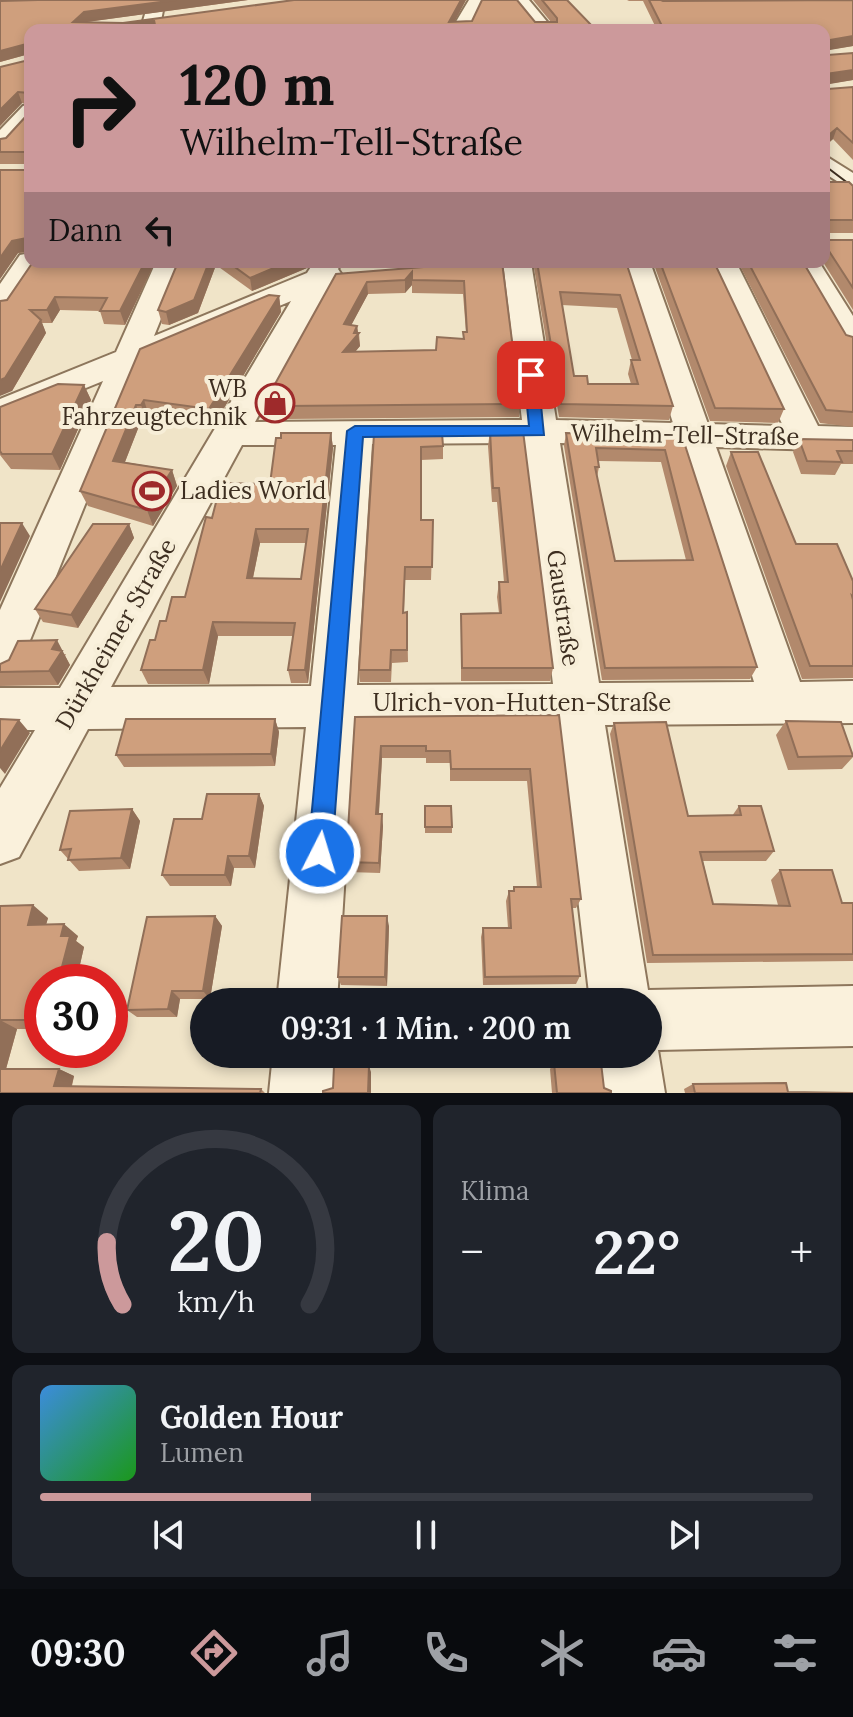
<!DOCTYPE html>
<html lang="de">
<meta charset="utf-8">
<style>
:root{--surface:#171b24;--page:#20242c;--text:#f1f3f6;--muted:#9ea1a6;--line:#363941;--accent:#cc999b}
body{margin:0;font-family:Lora,serif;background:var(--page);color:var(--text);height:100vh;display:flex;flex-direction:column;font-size:30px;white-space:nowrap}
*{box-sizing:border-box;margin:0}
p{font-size:26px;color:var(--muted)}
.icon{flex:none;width:44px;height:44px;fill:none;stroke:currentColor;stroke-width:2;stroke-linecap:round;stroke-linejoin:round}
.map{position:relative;height:1093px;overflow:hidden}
.drawer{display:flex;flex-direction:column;gap:12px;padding:12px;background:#0d0f14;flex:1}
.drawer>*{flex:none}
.hud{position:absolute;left:24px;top:24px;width:806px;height:244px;border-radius:16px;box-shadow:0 4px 12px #0003;background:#cc999b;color:#111;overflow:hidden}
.speed{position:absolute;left:24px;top:964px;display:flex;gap:16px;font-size:40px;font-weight:700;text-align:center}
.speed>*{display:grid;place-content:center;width:104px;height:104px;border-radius:50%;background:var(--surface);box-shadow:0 4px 12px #0003;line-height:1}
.speed .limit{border:12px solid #d22;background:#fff;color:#111}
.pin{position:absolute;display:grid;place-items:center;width:68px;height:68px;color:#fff;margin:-34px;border-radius:16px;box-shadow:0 4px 12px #0006}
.me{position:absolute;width:88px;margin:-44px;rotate:5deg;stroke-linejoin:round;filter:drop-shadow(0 0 6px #0008)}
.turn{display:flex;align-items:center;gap:28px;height:168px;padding:0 24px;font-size:36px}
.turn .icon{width:104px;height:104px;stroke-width:2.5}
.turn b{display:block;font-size:56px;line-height:68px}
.then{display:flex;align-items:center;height:76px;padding:0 24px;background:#0003;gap:16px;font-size:30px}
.big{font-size:60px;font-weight:600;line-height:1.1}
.drawer .tile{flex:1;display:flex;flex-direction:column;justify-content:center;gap:12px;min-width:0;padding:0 28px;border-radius:16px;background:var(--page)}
.drawer .dial{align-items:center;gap:0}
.dial svg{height:208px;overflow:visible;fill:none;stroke:var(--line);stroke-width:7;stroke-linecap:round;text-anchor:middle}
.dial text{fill:var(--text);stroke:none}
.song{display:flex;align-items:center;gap:24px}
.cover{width:96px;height:96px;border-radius:12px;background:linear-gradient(135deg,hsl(210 70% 55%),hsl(120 70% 35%))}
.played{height:8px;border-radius:4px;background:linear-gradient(90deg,var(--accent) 35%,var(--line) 35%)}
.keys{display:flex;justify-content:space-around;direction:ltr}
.heat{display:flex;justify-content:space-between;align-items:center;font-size:44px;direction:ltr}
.drawer .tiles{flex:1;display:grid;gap:12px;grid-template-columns:1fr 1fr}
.tile:last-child{grid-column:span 2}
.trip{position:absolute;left:190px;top:988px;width:472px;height:80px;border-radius:40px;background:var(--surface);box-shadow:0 4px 12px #0003;font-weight:600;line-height:80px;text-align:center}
.tab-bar{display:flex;height:128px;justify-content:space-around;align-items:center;background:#090b0e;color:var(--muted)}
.tab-bar .icon{width:56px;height:56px}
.tab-bar .current{color:var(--accent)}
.tab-bar b{font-size:36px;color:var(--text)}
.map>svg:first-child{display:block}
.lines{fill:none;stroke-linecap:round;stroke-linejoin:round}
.minor-casing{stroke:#8d765c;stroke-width:4}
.minor{fill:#faf1dc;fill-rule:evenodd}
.tram{stroke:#3d2e20;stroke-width:2}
.wall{fill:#b2896c;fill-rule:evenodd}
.shaded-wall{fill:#916f58}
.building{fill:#cf9f7d;stroke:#916f58;stroke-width:2;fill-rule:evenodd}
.route{fill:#1a73e8;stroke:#114b97;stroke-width:2}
.labels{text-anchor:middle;stroke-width:8;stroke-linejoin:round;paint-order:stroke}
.poi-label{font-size:24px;fill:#3d2e20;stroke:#f7eed8;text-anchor:end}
.street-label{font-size:24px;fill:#3d2e20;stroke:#f7eed8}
</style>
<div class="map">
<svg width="853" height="1093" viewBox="0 0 853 1093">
<rect width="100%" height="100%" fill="#f0e4c8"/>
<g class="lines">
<defs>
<path id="minor" d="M149 0H165L161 21 152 26 143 21Z
M469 0H485L469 30H451Z
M512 0H529L554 30H536Z
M30 104V123L8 148 0 150V130L23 106Z
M824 155 853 173V191L824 173Z
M30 253V262H43L10 311 0 314V284L20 255Z
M156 262H184L154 336 307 273 314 262H342L338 269 342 275 330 285 255 422 522 420 503 262H531L556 420 673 423 622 262H650L708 424 783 426 708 262H736L818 426 853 427V451L716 447 800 682 853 681V723L605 725 648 990 853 986V1046L658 1050 665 1093H601L597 1054H648V1002H590L558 725 354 727 337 1002H277L306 727 88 729 19 857 0 864V788L35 730H0V688H60L291 301 142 364 22 660 16 673 0 679V610L103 381 0 423V399L116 352ZM524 443 553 684 357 685 372 444ZM560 443 680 446 754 682 599 683ZM242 445H336L311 686 111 687Z
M791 262H819L853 316V349L842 347Z
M273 1054H335L333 1093H269Z"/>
</defs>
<use href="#minor" class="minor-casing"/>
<use href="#minor" class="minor"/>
<path class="tram" d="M824 165 853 187"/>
</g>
<path class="wall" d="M248 0 86 22 123 23 466 0 454 22H551L533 0H567L596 30H30V252L18 253 0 279V170H28V164H0V139L6 138 28 114 29 104 22 103 0 126V67L29 60V54L0 62V1Z
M627 0H661L663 1 853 0V47V46L827 50 828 55 853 53V81V80L827 84 828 89 853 87V160L833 139 824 147V30H657L643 1H629Z
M824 182 853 186V233H827V240H853V310L823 262H824Z
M155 262 125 325 104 324 100 311 60 310 52 323H42L46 333 12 391 0 301Z
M178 262H312L307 268 252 291 216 265 198 313 169 325 162 324 158 310Z
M486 262 520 404 519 417 287 419 285 408 273 406 270 393 336 274ZM412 285V293L463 294 466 332H463V339L436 350 355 352 360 346 359 333H358L357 326 351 325 368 294 405 293Z
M533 262H626L673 406 669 420 559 417ZM562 305 617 308 632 360H631L628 374 631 384H588L574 376Z
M653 262H714L784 409 778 423 710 421Z
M738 262H803L846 335 853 337V427L820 423Z
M279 296 281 312 214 425 149 416 147 421H141L125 462 172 470 177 486 153 526 88 506 80 491 140 349Z
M84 385 91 400 60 470 11 469 0 455V408Z
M490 431 553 668 550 681H461V614L499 613 497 597 499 582H504L497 502H492L488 446Z
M331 433 333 448 308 683H291L288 670 293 636H218L209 684H148L141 670 166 621 185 597 212 518 270 484ZM260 543H306L301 579 253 578Z
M566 433 682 436 757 667 750 679 602 680 564 446ZM598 461 661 462 686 560 615 561 597 477 599 467Z
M374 434 443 446V459L421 460V520H433L431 580H405L404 613 407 612 408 662 392 663 391 682H360L359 670Z
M799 439 853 451V464H841L835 475 801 474 793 452Z
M731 452 796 544 853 581V678L802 679 726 466Z
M129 524 134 538 78 628 43 622 35 609Z
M66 654 65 656 70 665 58 685 0 686V664Z
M559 715 581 899 576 908H572L580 976 576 984 483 985 481 937 483 928H508L506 901 509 891H513L514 887H537L527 781H450V763H426V758H382L379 814 383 826 380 873 348 872 346 862 355 717Z
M275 719 279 732 275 766 124 767 116 755Z
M786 721 853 754V757L842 769 788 770 776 735Z
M614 723 688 816H732L739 806 774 851 766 861H703L713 904 778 905 771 880 780 870 842 903H853V961L647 963 610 734Z
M259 794 264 806 255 868H234L231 886H170L162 875 202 819Z
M425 806 452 827V833H425Z
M132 809 140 821 130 869 79 871 60 850Z
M0 906 48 918 46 924 78 936 76 941 84 947 76 982H42V1029H17L6 1069H59L74 1076 72 1086 261 1089 265 1093H0Z
M215 916 222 926 210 999H180L177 1017H137L127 1010Z
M389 926 387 986 341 985 338 977Z
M554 1063 604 1088 611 1093H552L550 1069Z
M693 1084 788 1092 853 1093H685L684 1089Z"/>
<path class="shaded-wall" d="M176 0H248L87 22H73L84 12Z
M461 0H466L450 30 449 22Z
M154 20 157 30H120L125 23Z
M853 36V46L824 51V41Z
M26 44 29 54 0 62V51Z
M853 70V80L824 85 825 74Z
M18 92 22 103 0 126V110Z
M837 128 833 139 824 147V139Z
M27 238 30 251 18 253 0 279V258L12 241Z
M145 262H155L125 325 120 311Z
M209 262H215L216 265 198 313 169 325 166 312Z
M288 262H312L307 268 252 291 250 278Z
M412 272V285L405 293V280Z
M367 282 368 294 345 337 344 324Z
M279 296 281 312 214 425 209 409Z
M55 297 60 310 52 323 47 310Z
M41 320 46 333 12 391 0 396V380Z
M357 326 360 346 344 365 343 352Z
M84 385 91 400 60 470 52 454Z
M144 400 149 416 147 421 141 405Z
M136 405 141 421 119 477 113 461Z
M331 433 333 448 308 683 305 670Z
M172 470 177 486 153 526 147 510Z
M22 523 30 536 0 602V571Z
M129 524 134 538 78 628 71 615Z
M256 529 260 543 250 592 247 578Z
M213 622 218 636 209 684 203 670Z
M57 640 70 665 58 685 49 671 52 649Z
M275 719 279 732 275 766 271 754Z
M19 720 30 733 5 774 0 768V751Z
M381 746 382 758 378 826 376 814Z
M259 794 264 806 255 868 249 856Z
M132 809 140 821 130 869 121 858Z
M382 814 383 826 380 873 379 863Z
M228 856 234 868 231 886 225 875Z
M33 905 48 918 43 936 28 925Z
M215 916 222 926 210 999 203 991Z
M387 916 389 926 387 986 385 977Z
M64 924 78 936 76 941 84 947 76 982H59L61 936Z
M172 991 180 999 177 1017 168 1009Z
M0 1020 17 1029 4 1076 0 1075Z
M369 1066 371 1072V1093H368Z
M59 1069 74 1076 70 1092 54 1086Z"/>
<path class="building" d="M38 0H176L84 12 73 22 123 23 294 0H461L449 22 472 21 482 0H517L535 22H557V18L542 0H567L596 30H156L154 20 125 23 120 30H30V246H28L27 238 12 241 0 258V170H28V152H0V139L6 138 28 114 29 93 18 92 0 110V67L29 60 30 47 26 44 0 51V1Z
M649 0H661L663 1 853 0V36L824 41 828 55 853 53V70L825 74 828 89 853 87V143L837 128 824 139V30H664Z
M824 182H849L853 186V220H827V240H853V288L827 248H824Z
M33 262H145L120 311H100L107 298 55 297 47 310H30L41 320 5 378 0 380V301L7 300Z
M178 262H209L194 300 166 312 158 310Z
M228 262H288L250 278Z
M486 262H502L520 404 285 406 286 395 270 393 336 274ZM412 272V280L464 281 467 332H463L464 339 437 337 436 350 343 352 359 333H354L357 326 344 324 367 282 405 280Z
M537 262H626L673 406 561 404ZM560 292 620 295 640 360H631L638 384H588L587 376H574Z
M660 262H714L784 409 715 408Z
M748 262H803L846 335 853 337V412L826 410Z
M269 295 279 296 209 409 144 400 141 405H136L113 461 172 470 147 510 80 491 140 349Z
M58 384 84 385 52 454H2L0 451V407Z
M490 431H523L553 668H462L461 614 501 613 499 582H508L499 488H493Z
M281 433H331L305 670H288L295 623 213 622 203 670H141L150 640H155L160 621H166L172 597H185L206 517 212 518 221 483 270 484 276 438H281ZM256 529H308L301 579 247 578Z
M442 433 443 446 421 447V520H433L432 567H405L403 613 407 612V650H391L390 670H359L374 434Z
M566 433 682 436 757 667 605 668ZM596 448 665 450 693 560 615 561 595 467H599Z
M799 439 853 440V451H837L842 462 807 461Z
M731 452H758L796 544H837L853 581V597L852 596 853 600V666H810Z
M0 523H22L0 571Z
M93 524H129L71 615 35 609Z
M57 640 52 649 62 651 49 671 0 672V664L9 660 18 641Z
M559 715 581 899H571L580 976 485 977 483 928H511L509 891H514V887H541L530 769H451L450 751H426V746H381L376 814H382L379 863 346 862 355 717Z
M0 719 19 720 0 751Z
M126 719H275L271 754 116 755Z
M786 721 841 722 853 756 798 757Z
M666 722 688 816 741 815 739 806H761L774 851 700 852 713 904 790 906 780 870H832L842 903H853V954L653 955 614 723Z
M207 794H259L249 856H228L225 875H162L174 819H202Z
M425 806H451L452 827H425Z
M132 809 121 858 68 860 71 849 60 850 70 811Z
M33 905 28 925 64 924 61 936H70L58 982H42V1007L38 1020H0V906Z
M215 916 203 991H172L168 1009 127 1010 147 917Z
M342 916H387L385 977H338Z
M554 1063H601L604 1088 611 1091V1093H557Z
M334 1066H369L368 1093H323V1091L333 1088Z
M0 1069H59L54 1086 261 1089 260 1093H0Z
M786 1083 788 1092 853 1093H695L693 1084Z"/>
<path class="route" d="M531 370 538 375 544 435 363 437 332 853 328 862 320 865 311 862 308 853 347 431 355 426H529L524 375Z"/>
<defs>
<symbol id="shop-ring" viewBox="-11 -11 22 22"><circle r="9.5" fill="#f7eed8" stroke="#9e2a2b" stroke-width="1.5"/><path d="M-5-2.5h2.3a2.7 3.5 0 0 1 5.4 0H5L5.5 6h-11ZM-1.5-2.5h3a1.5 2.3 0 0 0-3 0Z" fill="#9e2a2b"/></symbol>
<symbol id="stadium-ring" viewBox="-11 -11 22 22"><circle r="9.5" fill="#f7eed8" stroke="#9e2a2b" stroke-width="1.5"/><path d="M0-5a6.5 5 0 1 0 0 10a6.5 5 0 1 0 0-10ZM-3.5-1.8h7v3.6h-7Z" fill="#9e2a2b"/></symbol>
</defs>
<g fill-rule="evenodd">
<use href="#shop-ring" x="253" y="381" width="44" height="44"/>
<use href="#stadium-ring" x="130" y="469" width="44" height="44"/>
</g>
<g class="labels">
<g class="poi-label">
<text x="247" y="397">WB<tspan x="247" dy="28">Fahrzeugtechnik</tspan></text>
<text x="180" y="499" text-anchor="start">Ladies World</text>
</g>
<g class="street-label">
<text transform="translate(685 435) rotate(1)" y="8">Wilhelm-Tell-Straße</text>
<text transform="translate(563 608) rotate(82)" y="8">Gaustraße</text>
<text transform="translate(116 634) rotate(-60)" y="8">Dürkheimer Straße</text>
<text x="522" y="711">Ulrich-von-Hutten-Straße</text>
</g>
</g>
</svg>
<div class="speed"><div class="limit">30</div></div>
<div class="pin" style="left:531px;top:375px;background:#d93025"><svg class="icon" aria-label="arrive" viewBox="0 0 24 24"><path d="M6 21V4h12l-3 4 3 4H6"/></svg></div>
<svg class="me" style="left:320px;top:853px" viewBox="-20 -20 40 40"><circle r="17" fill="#1a73e8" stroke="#fff" stroke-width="3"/><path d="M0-11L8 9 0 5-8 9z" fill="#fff"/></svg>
<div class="trip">09:31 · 1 Min. · 200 m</div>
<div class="hud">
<div class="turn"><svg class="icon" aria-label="right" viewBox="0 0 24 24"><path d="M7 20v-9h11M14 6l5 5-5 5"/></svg><div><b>120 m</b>Wilhelm-Tell-Straße</div></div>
<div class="then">Dann<svg class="icon" aria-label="left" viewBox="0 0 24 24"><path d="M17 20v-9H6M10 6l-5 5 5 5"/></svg></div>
</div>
</div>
<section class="drawer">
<div class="tiles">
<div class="tile dial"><svg viewBox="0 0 100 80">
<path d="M14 69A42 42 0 1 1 86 69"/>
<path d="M14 69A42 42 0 0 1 8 45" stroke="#cc999b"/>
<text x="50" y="56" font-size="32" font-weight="700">20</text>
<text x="50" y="72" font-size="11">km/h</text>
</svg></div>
<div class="tile"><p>Klima</p>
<div class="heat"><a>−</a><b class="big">22°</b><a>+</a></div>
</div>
<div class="tile">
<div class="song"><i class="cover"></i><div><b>Golden Hour</b><p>Lumen</p></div></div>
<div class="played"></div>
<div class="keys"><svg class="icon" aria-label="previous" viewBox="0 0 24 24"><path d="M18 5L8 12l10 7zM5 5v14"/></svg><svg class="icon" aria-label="pause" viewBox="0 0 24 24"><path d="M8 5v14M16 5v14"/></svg><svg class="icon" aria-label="next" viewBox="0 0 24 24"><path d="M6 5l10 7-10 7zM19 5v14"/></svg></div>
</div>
</div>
</section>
<nav class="tab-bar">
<b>09:30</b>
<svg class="icon current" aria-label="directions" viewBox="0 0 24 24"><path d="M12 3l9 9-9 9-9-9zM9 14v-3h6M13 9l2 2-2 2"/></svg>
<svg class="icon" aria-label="music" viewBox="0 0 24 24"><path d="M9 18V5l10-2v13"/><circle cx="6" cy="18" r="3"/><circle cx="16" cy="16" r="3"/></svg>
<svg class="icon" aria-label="phone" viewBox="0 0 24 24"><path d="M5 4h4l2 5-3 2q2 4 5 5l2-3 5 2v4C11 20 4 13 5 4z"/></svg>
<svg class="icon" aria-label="climate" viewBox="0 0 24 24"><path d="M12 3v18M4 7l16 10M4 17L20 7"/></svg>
<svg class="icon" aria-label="car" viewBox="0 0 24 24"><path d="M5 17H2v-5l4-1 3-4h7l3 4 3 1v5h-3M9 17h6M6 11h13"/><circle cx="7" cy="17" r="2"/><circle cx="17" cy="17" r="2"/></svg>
<svg class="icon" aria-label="filters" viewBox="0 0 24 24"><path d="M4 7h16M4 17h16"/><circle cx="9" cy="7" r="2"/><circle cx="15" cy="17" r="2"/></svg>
</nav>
